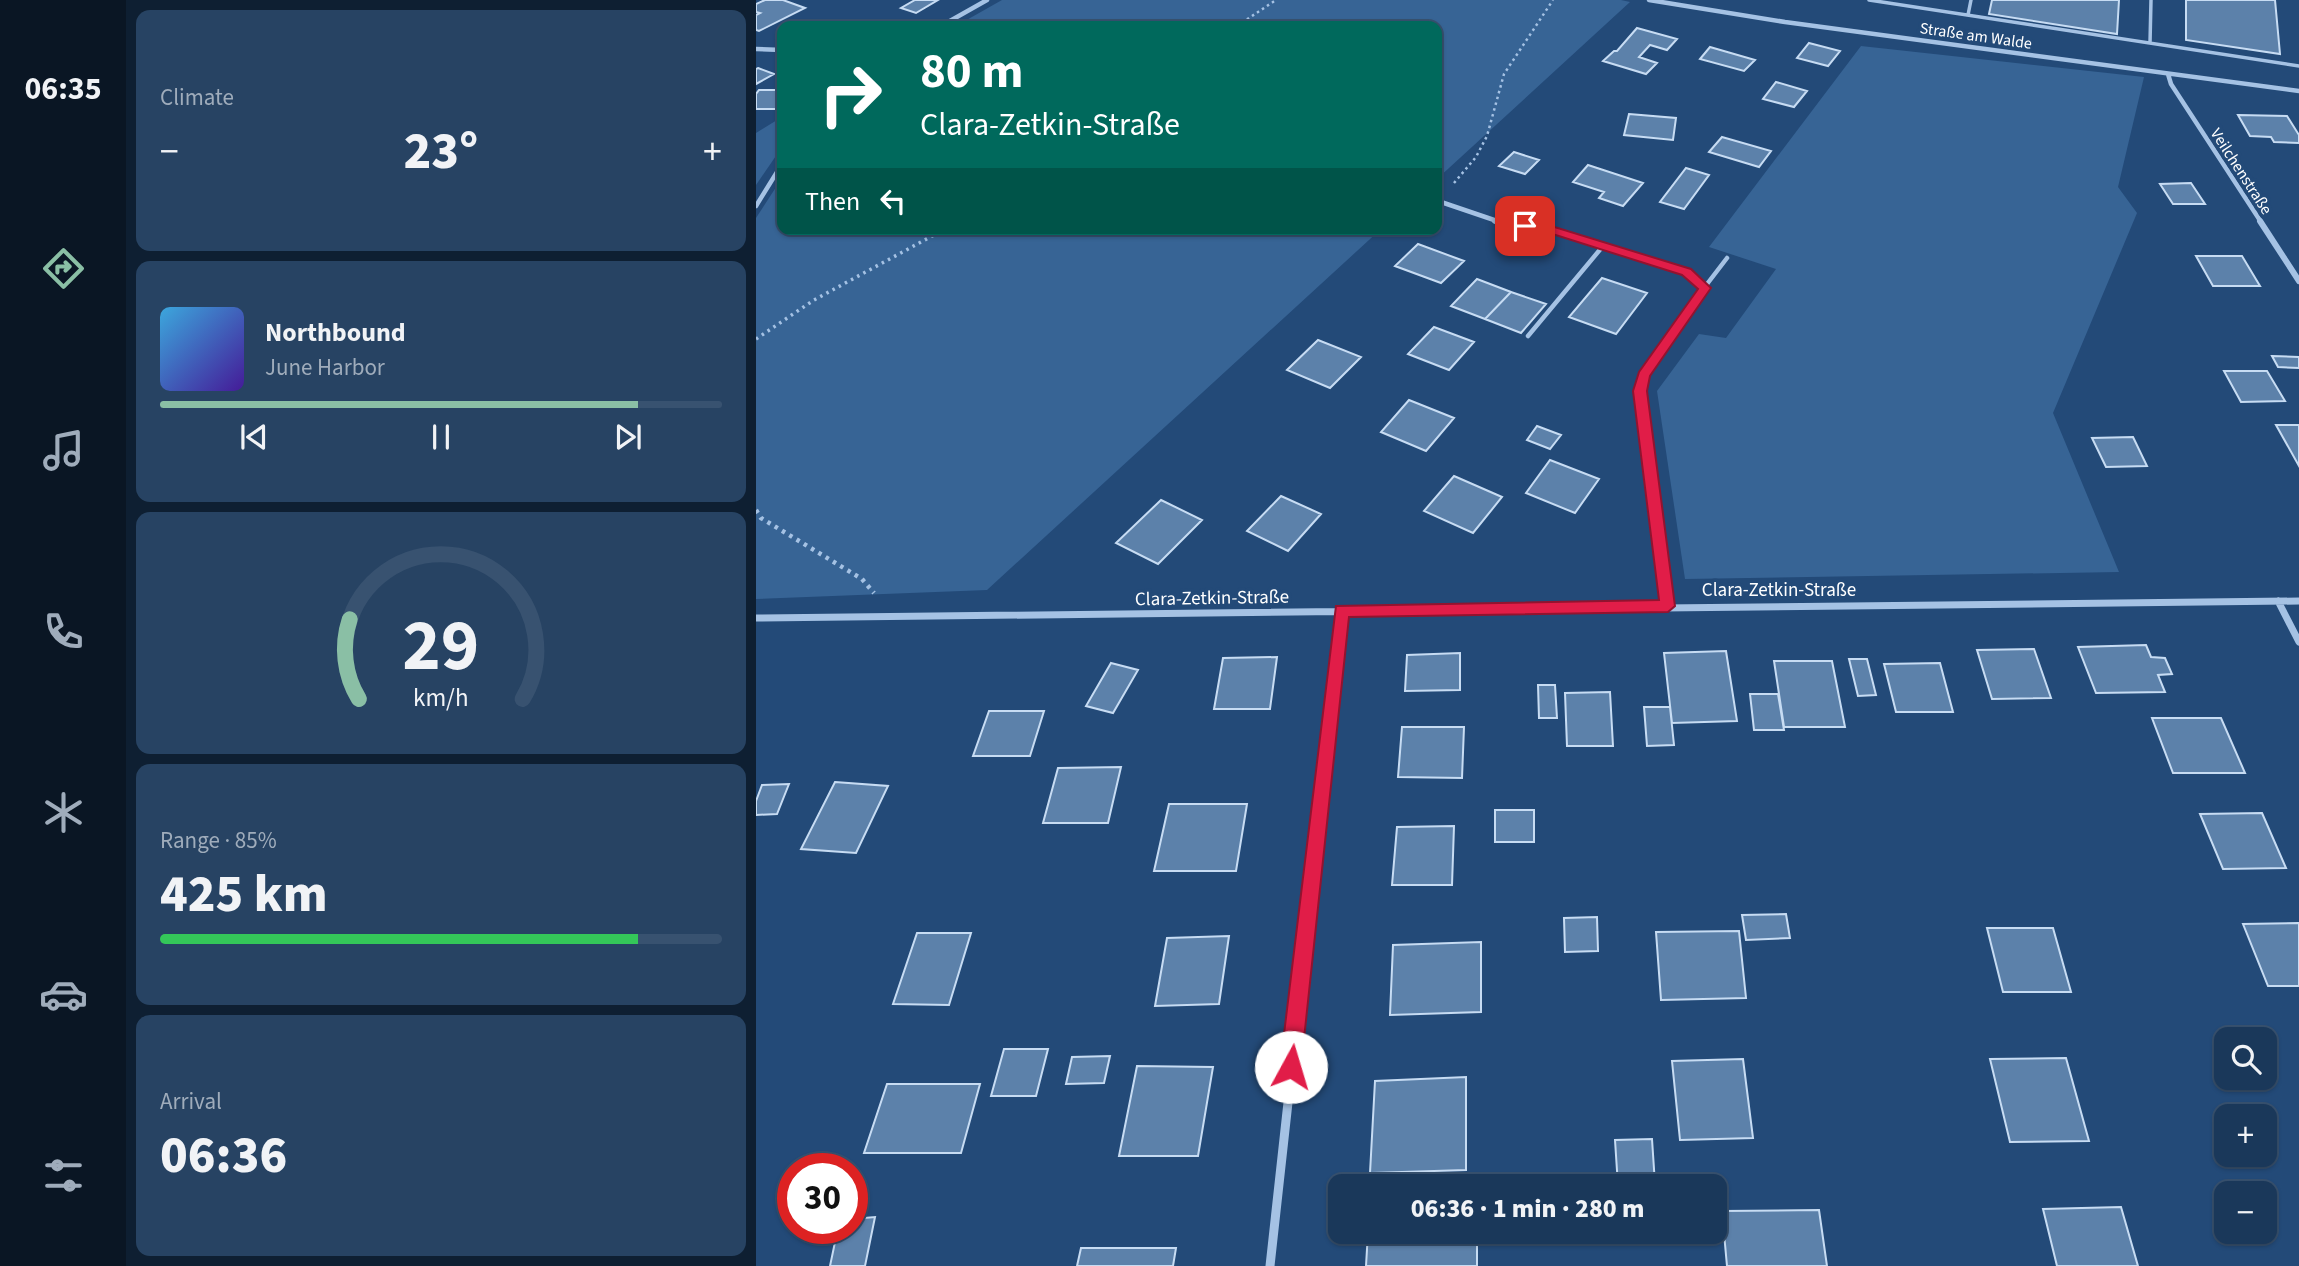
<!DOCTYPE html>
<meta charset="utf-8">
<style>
:root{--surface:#1a385a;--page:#274363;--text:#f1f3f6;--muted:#9facbb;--line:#385270;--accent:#8abfa5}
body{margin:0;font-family:"Source Sans 3",sans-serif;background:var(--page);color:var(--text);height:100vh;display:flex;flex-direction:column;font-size:26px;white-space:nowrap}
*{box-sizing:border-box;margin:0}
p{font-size:23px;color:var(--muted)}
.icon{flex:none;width:38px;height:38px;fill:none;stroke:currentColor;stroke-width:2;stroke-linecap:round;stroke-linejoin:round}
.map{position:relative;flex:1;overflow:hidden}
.sheet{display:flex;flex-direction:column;gap:10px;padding:10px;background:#0e1f32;width:630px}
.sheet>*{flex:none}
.top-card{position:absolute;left:21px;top:21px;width:665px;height:214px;border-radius:14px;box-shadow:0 2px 5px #0004,0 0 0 2px var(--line);background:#00695c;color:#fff;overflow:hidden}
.buttons{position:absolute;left:1458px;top:1027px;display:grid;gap:14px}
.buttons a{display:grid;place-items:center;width:63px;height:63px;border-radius:14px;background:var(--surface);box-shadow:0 2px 5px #0004,0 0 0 2px var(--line);font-size:35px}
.speed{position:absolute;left:21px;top:1153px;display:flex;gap:14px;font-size:35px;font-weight:700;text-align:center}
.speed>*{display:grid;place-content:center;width:91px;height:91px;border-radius:50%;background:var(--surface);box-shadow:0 2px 5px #0004,0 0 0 2px var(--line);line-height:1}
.speed .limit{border:10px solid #d22;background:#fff;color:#111}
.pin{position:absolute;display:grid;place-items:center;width:60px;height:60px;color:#fff;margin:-30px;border-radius:14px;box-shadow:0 4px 10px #0006}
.me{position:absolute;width:77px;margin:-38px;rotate:6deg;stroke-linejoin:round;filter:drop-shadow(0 0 5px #0008)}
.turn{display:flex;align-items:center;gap:24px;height:147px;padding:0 28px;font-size:32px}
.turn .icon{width:91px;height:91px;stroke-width:2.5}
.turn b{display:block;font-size:49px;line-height:60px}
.then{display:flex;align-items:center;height:66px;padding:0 28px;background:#0003;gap:14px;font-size:26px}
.big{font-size:52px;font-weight:800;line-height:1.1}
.sheet .tile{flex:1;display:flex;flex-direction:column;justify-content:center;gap:10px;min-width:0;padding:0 24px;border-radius:14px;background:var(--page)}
.sheet .dial{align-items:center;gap:0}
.dial svg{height:182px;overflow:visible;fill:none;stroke:var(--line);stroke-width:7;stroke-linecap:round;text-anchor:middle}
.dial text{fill:var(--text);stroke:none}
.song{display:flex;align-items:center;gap:21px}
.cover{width:84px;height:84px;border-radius:10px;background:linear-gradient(135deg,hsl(200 70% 55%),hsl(260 70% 35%))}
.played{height:7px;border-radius:4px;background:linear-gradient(90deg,var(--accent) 85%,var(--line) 85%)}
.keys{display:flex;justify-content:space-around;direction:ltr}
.heat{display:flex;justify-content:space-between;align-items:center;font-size:38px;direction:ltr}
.charge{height:10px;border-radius:5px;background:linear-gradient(90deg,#34c759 85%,var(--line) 0)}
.trip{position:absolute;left:572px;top:1174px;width:399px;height:70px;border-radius:14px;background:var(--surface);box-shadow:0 2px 5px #0004,0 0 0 2px var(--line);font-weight:800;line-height:70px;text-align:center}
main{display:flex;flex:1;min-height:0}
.tabs{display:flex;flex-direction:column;width:126px;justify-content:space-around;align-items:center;background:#0a1624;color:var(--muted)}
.tabs .icon{width:49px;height:49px}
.tabs .active{color:var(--accent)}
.tabs b{font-size:32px;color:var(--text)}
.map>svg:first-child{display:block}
.green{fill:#376495}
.building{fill:#5c81aa;stroke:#c7dcf3;stroke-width:2}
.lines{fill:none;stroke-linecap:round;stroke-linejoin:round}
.path-far2{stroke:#a5c2e4;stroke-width:2.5;stroke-dasharray:2.5 3.5;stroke-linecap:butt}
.path-far1{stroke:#a5c2e4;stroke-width:3.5;stroke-dasharray:2.5 4.5;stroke-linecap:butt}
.path{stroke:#a5c2e4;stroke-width:4.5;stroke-dasharray:3.5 5;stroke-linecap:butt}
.lane-far1{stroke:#a5c2e4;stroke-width:3.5}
.lane{stroke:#a5c2e4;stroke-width:4.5}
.street-far3{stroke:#a5c2e4;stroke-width:4.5}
.street-far2{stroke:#a5c2e4;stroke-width:6}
.street-far1{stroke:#a5c2e4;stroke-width:7}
.street{stroke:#a5c2e4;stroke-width:9}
.route{fill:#e11d48;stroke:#92132f;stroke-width:2}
.labels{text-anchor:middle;stroke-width:7;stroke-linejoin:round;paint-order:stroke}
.far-street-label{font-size:16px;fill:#fff;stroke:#234a78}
.street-label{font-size:19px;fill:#fff;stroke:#234a78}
</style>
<main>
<nav class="tabs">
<b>06:35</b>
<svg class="icon active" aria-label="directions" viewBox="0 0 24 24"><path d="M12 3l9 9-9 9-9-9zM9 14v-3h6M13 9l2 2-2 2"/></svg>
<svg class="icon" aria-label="music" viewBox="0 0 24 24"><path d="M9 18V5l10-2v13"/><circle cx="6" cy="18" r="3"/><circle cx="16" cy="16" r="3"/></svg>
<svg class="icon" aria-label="phone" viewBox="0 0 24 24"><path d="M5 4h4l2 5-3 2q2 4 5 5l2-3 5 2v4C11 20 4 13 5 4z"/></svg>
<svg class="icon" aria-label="climate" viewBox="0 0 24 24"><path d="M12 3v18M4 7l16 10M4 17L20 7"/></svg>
<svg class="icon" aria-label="car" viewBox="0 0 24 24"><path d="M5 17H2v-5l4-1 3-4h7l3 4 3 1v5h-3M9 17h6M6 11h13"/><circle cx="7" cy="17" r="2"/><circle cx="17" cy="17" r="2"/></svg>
<svg class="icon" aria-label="filters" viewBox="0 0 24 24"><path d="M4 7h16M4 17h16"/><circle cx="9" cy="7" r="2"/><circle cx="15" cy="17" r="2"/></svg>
</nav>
<section class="sheet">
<div class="tile"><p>Climate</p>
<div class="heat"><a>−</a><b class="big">23°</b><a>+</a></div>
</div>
<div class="tile">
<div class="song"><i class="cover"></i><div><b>Northbound</b><p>June Harbor</p></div></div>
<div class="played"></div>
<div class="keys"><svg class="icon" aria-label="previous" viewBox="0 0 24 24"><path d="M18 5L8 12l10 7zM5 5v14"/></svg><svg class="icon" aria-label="pause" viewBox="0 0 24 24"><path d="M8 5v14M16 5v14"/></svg><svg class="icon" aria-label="next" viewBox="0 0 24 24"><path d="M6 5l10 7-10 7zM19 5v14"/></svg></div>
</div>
<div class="tile dial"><svg viewBox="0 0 100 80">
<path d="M14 69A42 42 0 1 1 86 69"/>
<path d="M14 69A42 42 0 0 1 10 34" stroke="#8abfa5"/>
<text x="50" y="56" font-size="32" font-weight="700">29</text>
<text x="50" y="72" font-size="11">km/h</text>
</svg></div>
<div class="tile"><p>Range · 85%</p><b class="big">425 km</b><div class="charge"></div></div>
<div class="tile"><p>Arrival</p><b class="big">06:36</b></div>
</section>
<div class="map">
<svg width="1543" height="1266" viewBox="0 0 1543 1266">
<rect width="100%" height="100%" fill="#234a78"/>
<path class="green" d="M246 0H865L874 2 681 179V26H200Z
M1105 46 1388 77 1362 187 1381 213 1297 413 1363 572 929 579 901 391 943 334 970 338 1020 269 953 247Z
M26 117V147L0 185V133Z
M26 178V229H625L231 590 0 599V218Z"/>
<path class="building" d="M9 0H27L49 8 3 31 0 30V15L4 13 0 12V4Z
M159 0H182L160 13 145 8Z
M1236 0H1363L1361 34 1233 14Z
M1430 0H1519L1524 54 1430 40Z
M881 28 921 39 911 50 894 45 883 57 901 63 890 74 847 61 858 51H861Z
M1053 43 1084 51 1072 66 1041 58Z
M954 47 999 60 988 71 944 59Z
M2 68 18 74 0 84V69Z
M1020 82 1051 91 1038 107 1007 99Z
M3 90H26L25 109H0V94Z
M873 114 920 118 917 140 868 135Z
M1482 115 1531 116 1543 135V143L1518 142 1515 137 1494 136Z
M966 137 1015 151 1003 167 953 152Z
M758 152 783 160 769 174 743 166Z
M832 165 887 183 867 206 843 198 848 192 817 182Z
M930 168 953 175 928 209 904 202Z
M1435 183 1449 204H1417L1404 184Z
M662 244 708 261 685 283 639 266Z
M1440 256H1486L1504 286H1457Z
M846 278 891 293 860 334 813 317Z
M721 279 755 292 729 319 695 306Z
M755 292 790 304 765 333 729 319Z
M678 327 718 342 693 370 652 354Z
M562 340 605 357 574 388 531 370Z
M1516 356 1543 357V368L1522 367Z
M1468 371H1511L1529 401 1485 402Z
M653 400 698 418 670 451 625 432Z
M1520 425H1543V466Z
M781 426 805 435 794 449 771 440Z
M1377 437 1391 466 1350 467 1336 438Z
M794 460 843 479 819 513 770 493Z
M698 476 746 497 717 533 668 511Z
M525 496 565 514 532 551 491 531Z
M405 500 446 520 402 564 360 543Z
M1390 645 1395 657 1409 658 1416 674 1402 675 1409 692 1340 693 1322 647Z
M1278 649 1295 698 1236 699 1221 650Z
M970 651 981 721 916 723 908 653Z
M704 653V690L649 691 651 655Z
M521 657 514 709H458L467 658Z
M1093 659H1111L1120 695 1102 696Z
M1018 661H1076L1089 727H1028Z
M355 663 382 670 357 713 330 706Z
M1184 663 1197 712H1140L1128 664Z
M782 685H799L801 718H783Z
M854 692 857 746H811L809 693Z
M994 694H1022L1028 730H998Z
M888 707H914L918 745 891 746Z
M233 711H288L274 756H217Z
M1396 718H1465L1489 773H1417Z
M646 727H708L706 778 642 777Z
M365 767 352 823H287L302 768Z
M79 782 132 786 100 853 45 849Z
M33 784 21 814 0 815V801L6 785Z
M413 804H491L480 871H398Z
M739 810H778V842H739Z
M1506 813 1530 868 1467 869 1444 814Z
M698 826 696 885H636L641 827Z
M1030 914 1034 938 990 940 986 915Z
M841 917 842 951 809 952 808 918Z
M1543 923V986H1512L1487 924Z
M1231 928H1297L1315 992H1247Z
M983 931 990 998 905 1000 900 932Z
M161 933H215L193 1005 137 1004Z
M473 936 463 1004 399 1006 411 938Z
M725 942V1012L634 1015 637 945Z
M248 1049H292L280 1096H235Z
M354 1056 348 1083 310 1084 316 1057Z
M1310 1058 1333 1141 1254 1142 1234 1059Z
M987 1059 997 1138 924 1140 916 1061Z
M381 1066 457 1067 442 1156H363Z
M710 1077V1170L614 1173 619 1081Z
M131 1084H224L205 1153H108Z
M896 1139 899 1184 862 1186 859 1140Z
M1365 1207 1382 1266H1301L1287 1209Z
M1063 1210 1071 1266H971L966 1211Z
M119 1217 109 1266H74L82 1228H96V1219Z
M612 1232H721V1266H610Z
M325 1248H420L417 1266H321Z"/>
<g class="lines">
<path class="path-far2" d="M481 26 520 0
M698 183 720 157 731 136 748 74 797 0"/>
<path class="path-far1" d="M0 339 58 300 189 229"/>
<path class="path" d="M0 510 5 518 106 579 118 593"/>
<path class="lane-far1" d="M1113 0 1543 66
M1212 15 1215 0
M1394 43 1395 0"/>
<path class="lane" d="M948 288 971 258
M772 336 847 246"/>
<path class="street-far3" d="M893 0 1029 22 1543 91
M185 26 231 0
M0 49 26 50
M1412 74 1415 84 1505 222
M685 202 744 222
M0 206 26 164"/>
<path class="street-far2" d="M739 221 751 225 788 228 931 272 948 288 887 376 884 391 898 498
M1504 221 1543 281"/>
<path class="street-far1" d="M898 496 912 606
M1522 601 1543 642
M0 618 1543 601
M561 841 586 610"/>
<path class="street" d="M514 1266 561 839"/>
</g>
<path class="route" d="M769 222 792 225 935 269 955 288 894 376 891 391 919 606 912 612 593 617 545 1067 542 1074 535 1077 527 1074 524 1067 580 606 903 600 877 391 883 372 942 289 926 275 787 231 765 228V223Z"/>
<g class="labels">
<g class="far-street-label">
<text transform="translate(1220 35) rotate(8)" y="6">Straße am Walde</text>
<text transform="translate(1486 171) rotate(57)" y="6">Veilchenstraße</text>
</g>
<g class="street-label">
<text x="1023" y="596">Clara-Zetkin-Straße</text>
<text transform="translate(456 597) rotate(-1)" y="7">Clara-Zetkin-Straße</text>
</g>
</g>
</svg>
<div class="buttons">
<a><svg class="icon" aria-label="search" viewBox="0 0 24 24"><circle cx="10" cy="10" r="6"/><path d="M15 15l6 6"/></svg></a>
<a>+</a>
<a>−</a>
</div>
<div class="speed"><div class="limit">30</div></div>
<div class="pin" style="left:769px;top:226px;background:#d93025"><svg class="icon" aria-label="arrive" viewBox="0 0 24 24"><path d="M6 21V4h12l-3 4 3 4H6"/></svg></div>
<svg class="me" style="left:535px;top:1067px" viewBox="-20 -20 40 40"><circle r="19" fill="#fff"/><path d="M0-13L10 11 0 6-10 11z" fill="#e11d48"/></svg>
<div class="trip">06:36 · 1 min · 280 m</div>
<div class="top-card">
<div class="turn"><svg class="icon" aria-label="right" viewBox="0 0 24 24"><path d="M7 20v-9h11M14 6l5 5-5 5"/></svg><div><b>80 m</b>Clara-Zetkin-Straße</div></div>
<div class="then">Then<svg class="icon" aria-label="left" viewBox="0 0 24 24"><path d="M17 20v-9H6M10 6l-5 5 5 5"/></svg></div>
</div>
</div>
</main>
